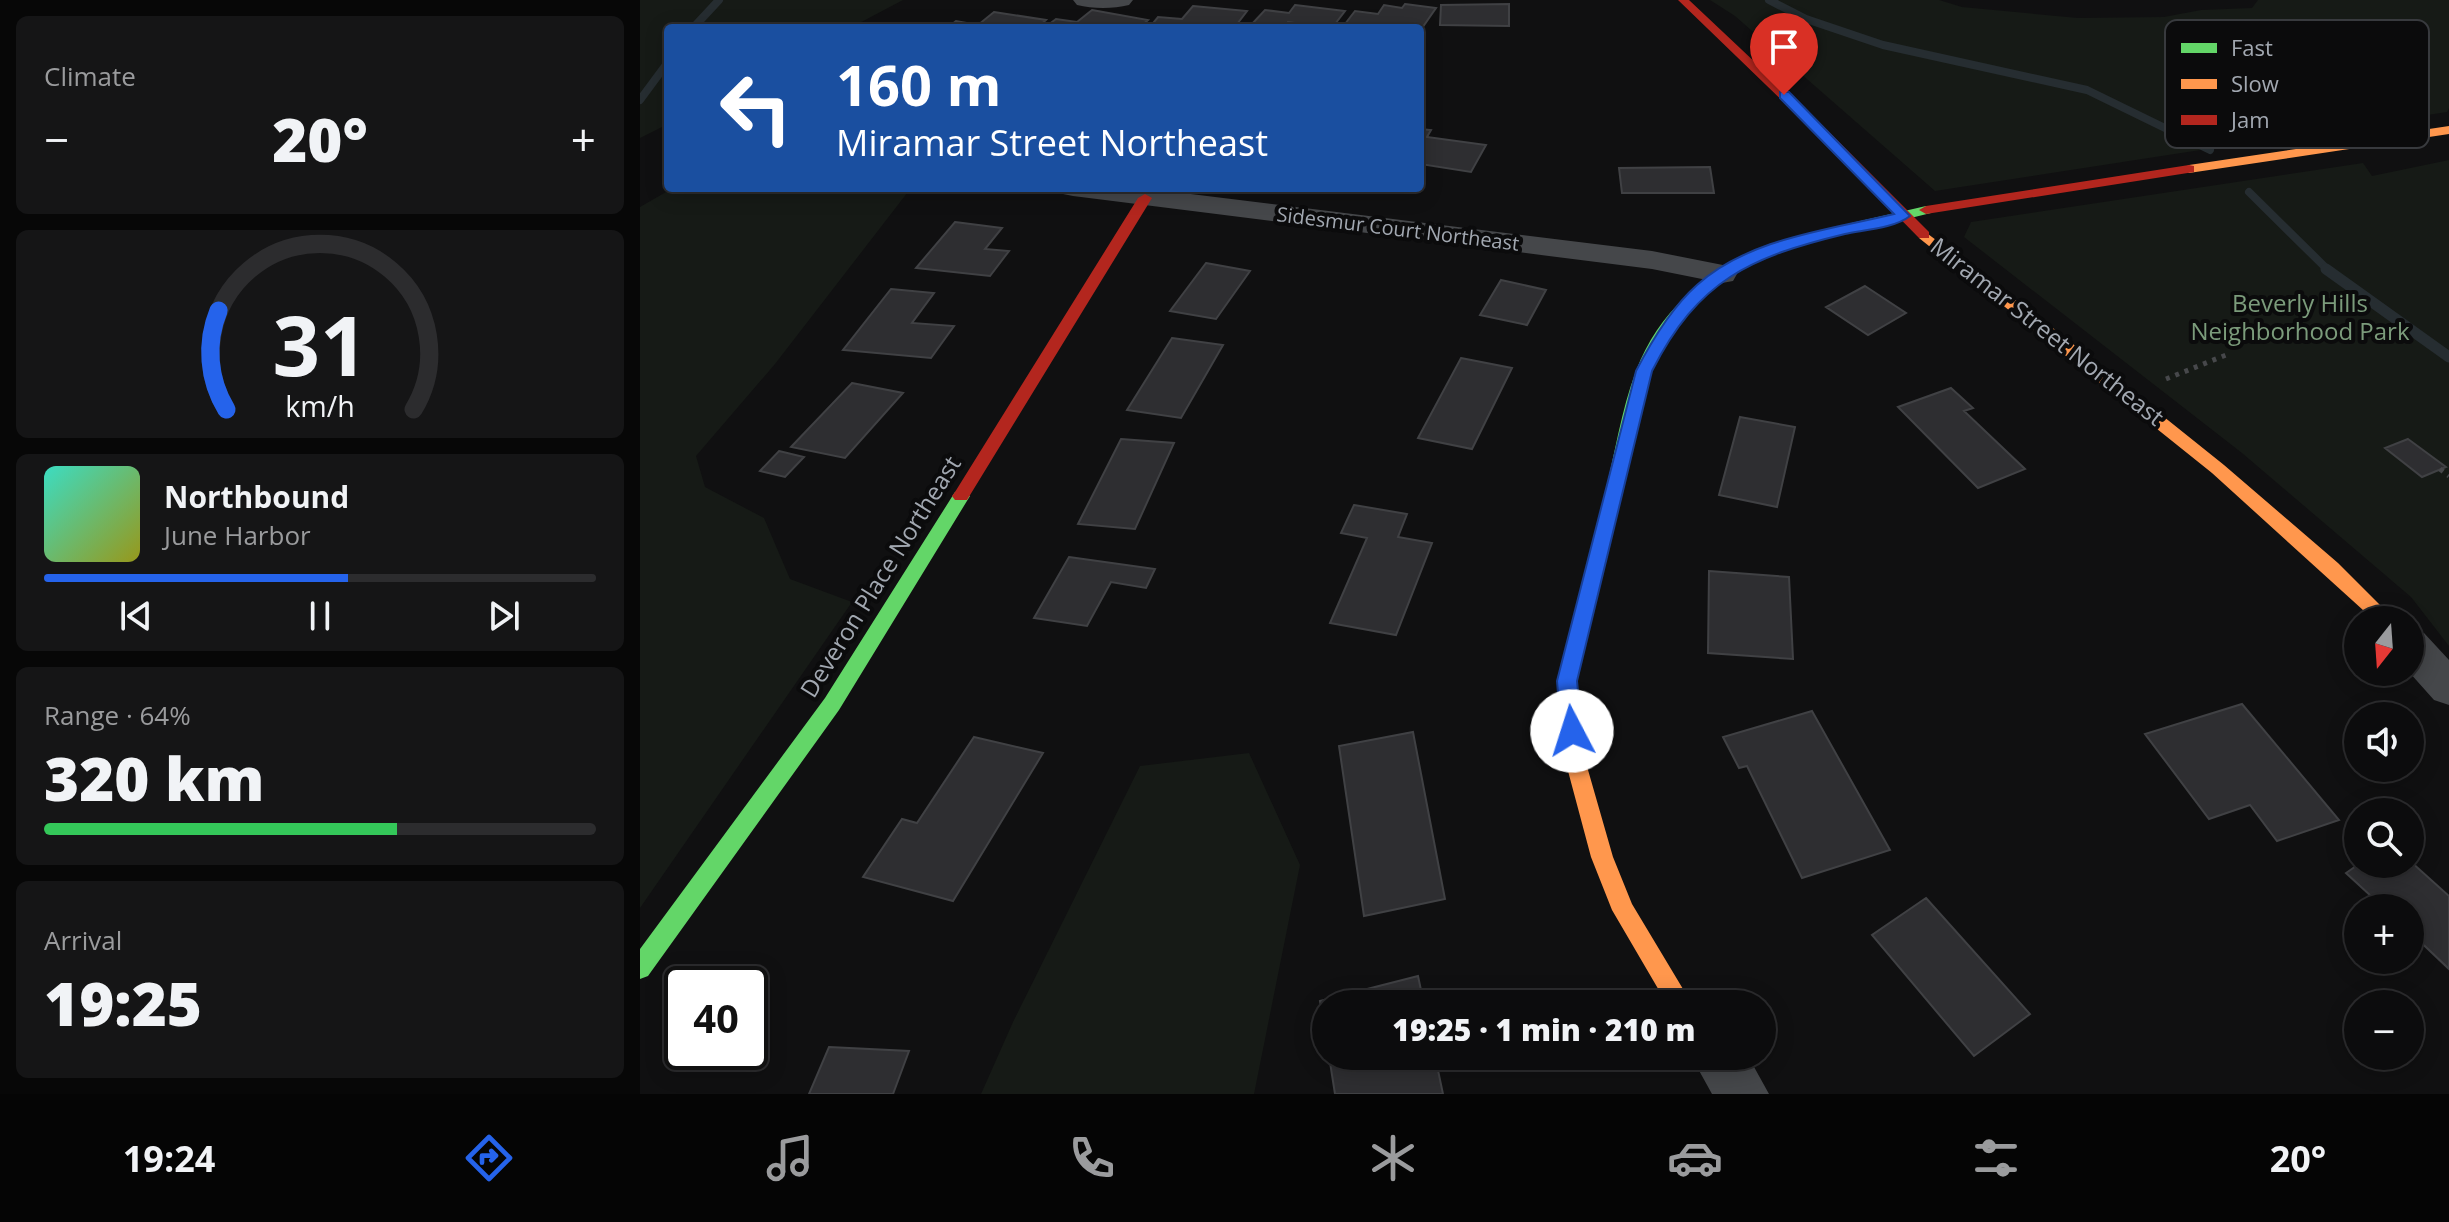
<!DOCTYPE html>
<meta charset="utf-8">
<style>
:root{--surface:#0c0c0d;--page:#151516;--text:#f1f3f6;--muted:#9a9b9d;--line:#2c2c2e;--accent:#2563eb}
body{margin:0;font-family:"Open Sans",sans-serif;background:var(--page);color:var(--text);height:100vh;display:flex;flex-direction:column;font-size:30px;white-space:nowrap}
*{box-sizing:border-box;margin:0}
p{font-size:26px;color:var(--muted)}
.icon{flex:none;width:44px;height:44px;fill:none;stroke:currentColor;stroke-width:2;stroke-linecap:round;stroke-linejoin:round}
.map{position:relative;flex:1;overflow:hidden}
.drawer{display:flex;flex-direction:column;gap:16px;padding:16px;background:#070707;width:640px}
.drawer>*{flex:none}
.top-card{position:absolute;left:24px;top:24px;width:760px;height:168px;border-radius:8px;box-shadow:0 4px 20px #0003,0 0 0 2px var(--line);background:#1a4fa0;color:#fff;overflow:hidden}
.needle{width:52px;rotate:197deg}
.buttons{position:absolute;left:1704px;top:606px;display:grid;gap:16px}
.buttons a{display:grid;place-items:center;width:80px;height:80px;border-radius:50%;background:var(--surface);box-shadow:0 4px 20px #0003,0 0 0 2px var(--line);font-size:40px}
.speed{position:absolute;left:24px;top:966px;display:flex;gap:16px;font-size:40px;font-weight:700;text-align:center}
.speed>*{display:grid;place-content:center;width:104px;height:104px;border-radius:50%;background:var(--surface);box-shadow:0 4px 20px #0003,0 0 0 2px var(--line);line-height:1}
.speed .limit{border:4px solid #111;border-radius:12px;background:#fff;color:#111}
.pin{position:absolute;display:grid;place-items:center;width:68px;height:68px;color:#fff;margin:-82px -34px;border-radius:50% 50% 50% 0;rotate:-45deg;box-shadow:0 0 8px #0007}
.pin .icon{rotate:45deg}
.me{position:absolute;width:88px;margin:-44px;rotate:355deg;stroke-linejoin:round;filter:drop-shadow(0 0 6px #0008)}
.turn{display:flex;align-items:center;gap:28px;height:168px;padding:0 40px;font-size:36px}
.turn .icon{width:104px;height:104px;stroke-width:2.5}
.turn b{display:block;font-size:56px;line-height:68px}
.big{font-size:60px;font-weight:800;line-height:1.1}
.drawer .card{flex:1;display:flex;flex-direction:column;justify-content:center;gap:12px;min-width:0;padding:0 28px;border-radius:12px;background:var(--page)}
.drawer .dial{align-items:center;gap:0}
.dial svg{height:208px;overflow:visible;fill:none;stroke:var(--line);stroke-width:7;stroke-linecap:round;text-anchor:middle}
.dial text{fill:var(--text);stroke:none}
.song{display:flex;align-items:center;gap:24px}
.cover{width:96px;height:96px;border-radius:12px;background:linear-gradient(135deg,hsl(170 70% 55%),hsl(60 70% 35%))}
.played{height:8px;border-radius:4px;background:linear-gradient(90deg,var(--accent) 55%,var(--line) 55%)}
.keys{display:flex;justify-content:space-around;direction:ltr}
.heat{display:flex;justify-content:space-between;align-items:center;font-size:44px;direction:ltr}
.charge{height:12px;border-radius:6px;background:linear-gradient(90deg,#34c759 64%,var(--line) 0)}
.trip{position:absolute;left:672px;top:990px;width:464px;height:80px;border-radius:40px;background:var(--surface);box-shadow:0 4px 20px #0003,0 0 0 2px var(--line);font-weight:800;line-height:80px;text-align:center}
.menu{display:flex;height:128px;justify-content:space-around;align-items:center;background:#050505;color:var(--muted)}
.menu .icon{width:56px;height:56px}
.menu .selected{color:var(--accent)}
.menu b{font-size:36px;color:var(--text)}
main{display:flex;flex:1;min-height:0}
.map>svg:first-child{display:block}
.green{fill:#161a16}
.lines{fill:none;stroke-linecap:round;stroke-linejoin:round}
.stream-far1{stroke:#262d31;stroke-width:8}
.stream{stroke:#262d31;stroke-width:11}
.building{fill:#2e2e31;stroke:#404144;stroke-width:2}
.path{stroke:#47484b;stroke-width:5;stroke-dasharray:4 6;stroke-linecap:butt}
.street{fill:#45474a;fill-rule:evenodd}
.fast{fill:#63d668;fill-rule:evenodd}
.slow{fill:#ff974d;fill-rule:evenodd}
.jam{fill:#b3261e;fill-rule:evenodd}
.route{fill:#2563eb;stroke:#184099;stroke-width:2}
.labels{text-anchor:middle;stroke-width:8;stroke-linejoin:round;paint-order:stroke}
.far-street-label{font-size:20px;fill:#a2a8b1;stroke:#0b0b0c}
.park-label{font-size:24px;fill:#7b9b7b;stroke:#0b0b0c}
.street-label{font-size:24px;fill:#a2a8b1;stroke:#0b0b0c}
.key{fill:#0b0b0c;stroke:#383a3e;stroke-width:2}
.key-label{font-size:22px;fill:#a2a8b1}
</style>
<main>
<section class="drawer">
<div class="card"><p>Climate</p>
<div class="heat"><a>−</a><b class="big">20°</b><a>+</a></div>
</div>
<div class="card dial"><svg viewBox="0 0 100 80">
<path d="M14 69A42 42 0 1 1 86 69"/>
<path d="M14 69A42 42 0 0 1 11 31" stroke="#2563eb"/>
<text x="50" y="56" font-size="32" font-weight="700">31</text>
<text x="50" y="72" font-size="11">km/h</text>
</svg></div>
<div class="card">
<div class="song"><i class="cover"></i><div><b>Northbound</b><p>June Harbor</p></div></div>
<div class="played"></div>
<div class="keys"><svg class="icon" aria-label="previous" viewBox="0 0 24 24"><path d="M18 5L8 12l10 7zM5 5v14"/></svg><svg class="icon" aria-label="pause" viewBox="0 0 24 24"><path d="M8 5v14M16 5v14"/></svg><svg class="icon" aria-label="next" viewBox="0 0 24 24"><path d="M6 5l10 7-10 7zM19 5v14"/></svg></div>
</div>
<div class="card"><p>Range · 64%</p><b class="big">320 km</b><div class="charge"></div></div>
<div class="card"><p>Arrival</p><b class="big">19:25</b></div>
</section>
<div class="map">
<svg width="1809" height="1094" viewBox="0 0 1809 1094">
<rect width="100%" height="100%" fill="#101011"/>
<path class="green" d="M0 0H263L210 28H28V124L0 138Z
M1070 0H1299L1322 7 1438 18 1524 17 1561 10 1612 8 1618 0H1809V108L1807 112 1295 191 1095 16Z
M1809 160V646L1771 597 1602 453 1324 237 1331 222 1723 163 1732 176Z
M33 188H271L135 364 56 456 65 487 124 518 150 579 212 602 0 908V207Z
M609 753 660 865 614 1094H341L373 1022 500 766Z"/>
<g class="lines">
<path class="stream-far1" d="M1129 0 1166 19 1243 45 1447 90 1570 150
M53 28 79 0
M0 100 28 62
M1609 192 1689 271"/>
<path class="stream" d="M1686 269 1809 357"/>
</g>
<path class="building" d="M765 4 796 8 780 31V28H702L715 11 738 14 744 5 762 8Z
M869 4V26L800 25 801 5Z
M655 5 705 11 692 28 648 22 642 28 611 25 625 10 649 13Z
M553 6 607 11 594 28H509L518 17 542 19Z
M452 10 508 20 499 28H404L416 19 437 22Z
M354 12 406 20 397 28H307L316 21 338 25Z
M780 129 791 130 787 137 846 145 831 172 780 164Z
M1070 167 1074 193H982L979 168Z
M315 222 362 228 345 249 369 251 350 276 276 268Z
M566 263 610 271 576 319 530 311Z
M861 280 906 290 887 325 840 315Z
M1225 286 1266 313 1228 335 1186 307Z
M251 289 294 293 272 323 314 326 291 358 203 350Z
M532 338 583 345 541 418 487 410Z
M821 358 872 368 832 449 778 438Z
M212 383 263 393 205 458 151 447Z
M1311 388 1333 408 1324 411 1385 469 1338 488 1258 407Z
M1100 417 1155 427 1137 507 1079 495Z
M481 439 534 443 495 529 438 524Z
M1768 439 1806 467 1782 477 1745 448Z
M139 451 164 457 145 477 120 471Z
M714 505 767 514 758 537 792 543 756 635 690 623 727 538 701 533Z
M429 557 515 569 506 588 471 582 447 626 394 618Z
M1069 571 1149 577 1153 659 1068 653Z
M1602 704 1699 820 1637 841 1610 805 1569 819 1505 734Z
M1172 711 1250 850 1162 878 1107 766 1099 768 1083 737Z
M773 732 805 899 724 916 699 746Z
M334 737 403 753 313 901 223 877 262 819 277 823Z
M1770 861 1809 896V969L1770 932V908H1744L1706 873 1719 864H1770Z
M1286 898 1390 1014 1334 1056 1232 935Z
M778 976 784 1004H686V1037L680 1001Z
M189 1047 269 1051 253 1094H169Z
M689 1056H795L803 1094H695Z"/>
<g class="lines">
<path class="path" d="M1526 379 1586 355
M1800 469 1809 476"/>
<path class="street" d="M433 0H493L489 5C473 9 453 9 437 5Z
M419 188H502L1012 251 1093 267 1097 274 1093 281 1082 283 1012 269 433 196 423 194Z
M1770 629 1784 633 1809 660V705L1794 700 1769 672Z
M1051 1056H1108L1129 1094H1072Z"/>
<path class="fast" d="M1286 206 1291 207V213L1148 248 1105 267 1067 291 1029 338 1012 371 982 496 973 502 967 500 964 496C975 455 981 410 996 371 1043 248 1174 233 1286 206Z
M321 490 330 496 199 710 8 976 0 979V949L185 698 315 492Z"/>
<path class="slow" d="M1809 126V134L1549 173 1542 169 1549 165Z
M1284 231 1408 324 1584 465 1698 563 1755 620H1734L1572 473 1279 238V232Z
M973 490 982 496 937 681 944 756 973 857 992 904 1052 1004H1027L972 910 951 857 924 756 917 681 964 496Z"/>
<path class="jam" d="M1038 0H1049L1187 130 1289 232V238H1279L1179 136Z
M1549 165 1554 166V172L1286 214 1279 210 1286 206Z
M505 194 512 198 327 500H315L312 496 315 492 498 198Z"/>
</g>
<path class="route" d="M1140 92H1149L1270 216C1255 228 1224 230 1205 234 1110 257 1058 280 1012 371L937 681 942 731 939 737 932 740 924 737 921 731 917 681 996 371C1012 340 1031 308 1057 285 1109 238 1189 230 1254 214L1140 98Z"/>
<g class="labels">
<g class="far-street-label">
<text transform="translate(758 229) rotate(7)" y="7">Sidesmur Court Northeast</text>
</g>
<g class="park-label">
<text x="1660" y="312">Beverly Hills<tspan x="1660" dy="28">Neighborhood Park</tspan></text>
</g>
<g class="street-label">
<text transform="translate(1407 332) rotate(38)" y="8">Miramar Street Northeast</text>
<text transform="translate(241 577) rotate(-58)" y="8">Deveron Place Northeast</text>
</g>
</g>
<rect x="1525" y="20" width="264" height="128" rx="12" class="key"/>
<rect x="1541" y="43" width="36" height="10" fill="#63d668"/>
<rect x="1541" y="79" width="36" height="10" fill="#ff974d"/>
<rect x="1541" y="115" width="36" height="10" fill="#b3261e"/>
<g class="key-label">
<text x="1591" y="56">Fast</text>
<text x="1591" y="92">Slow</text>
<text x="1591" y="128">Jam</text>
</g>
</svg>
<div class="buttons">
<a><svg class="needle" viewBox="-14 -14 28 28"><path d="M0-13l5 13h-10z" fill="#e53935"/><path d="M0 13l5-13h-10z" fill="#9a9b9d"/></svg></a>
<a><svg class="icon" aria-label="sound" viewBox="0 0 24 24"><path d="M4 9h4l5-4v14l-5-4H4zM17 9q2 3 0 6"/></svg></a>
<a><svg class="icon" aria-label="search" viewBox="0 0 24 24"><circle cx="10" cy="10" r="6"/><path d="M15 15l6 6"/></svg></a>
<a>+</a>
<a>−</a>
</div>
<div class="speed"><div class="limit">40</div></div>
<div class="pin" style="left:1144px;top:95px;background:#d93025"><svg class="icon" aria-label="arrive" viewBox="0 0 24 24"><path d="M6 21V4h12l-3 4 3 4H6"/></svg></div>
<svg class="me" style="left:932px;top:731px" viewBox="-20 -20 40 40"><circle r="19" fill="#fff"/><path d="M0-13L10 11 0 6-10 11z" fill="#2563eb"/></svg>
<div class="trip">19:25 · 1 min · 210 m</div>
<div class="top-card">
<div class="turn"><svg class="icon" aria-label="left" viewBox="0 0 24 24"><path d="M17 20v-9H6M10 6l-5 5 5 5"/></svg><div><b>160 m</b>Miramar Street Northeast</div></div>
</div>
</div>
</main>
<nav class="menu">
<b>19:24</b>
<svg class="icon selected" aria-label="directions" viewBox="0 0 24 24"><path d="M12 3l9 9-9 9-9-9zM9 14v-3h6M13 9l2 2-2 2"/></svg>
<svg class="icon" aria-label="music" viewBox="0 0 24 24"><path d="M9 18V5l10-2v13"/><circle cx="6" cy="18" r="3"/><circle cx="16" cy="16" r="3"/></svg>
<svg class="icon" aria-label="phone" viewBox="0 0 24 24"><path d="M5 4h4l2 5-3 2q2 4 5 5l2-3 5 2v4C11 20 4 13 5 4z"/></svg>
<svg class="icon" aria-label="climate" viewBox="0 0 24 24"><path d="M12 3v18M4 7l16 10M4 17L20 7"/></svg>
<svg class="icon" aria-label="car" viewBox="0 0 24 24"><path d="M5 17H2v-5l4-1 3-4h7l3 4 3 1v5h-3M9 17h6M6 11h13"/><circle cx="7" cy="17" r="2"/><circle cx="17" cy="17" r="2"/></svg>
<svg class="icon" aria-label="filters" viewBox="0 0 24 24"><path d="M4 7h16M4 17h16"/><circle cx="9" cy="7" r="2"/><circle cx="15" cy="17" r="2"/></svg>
<b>20°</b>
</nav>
